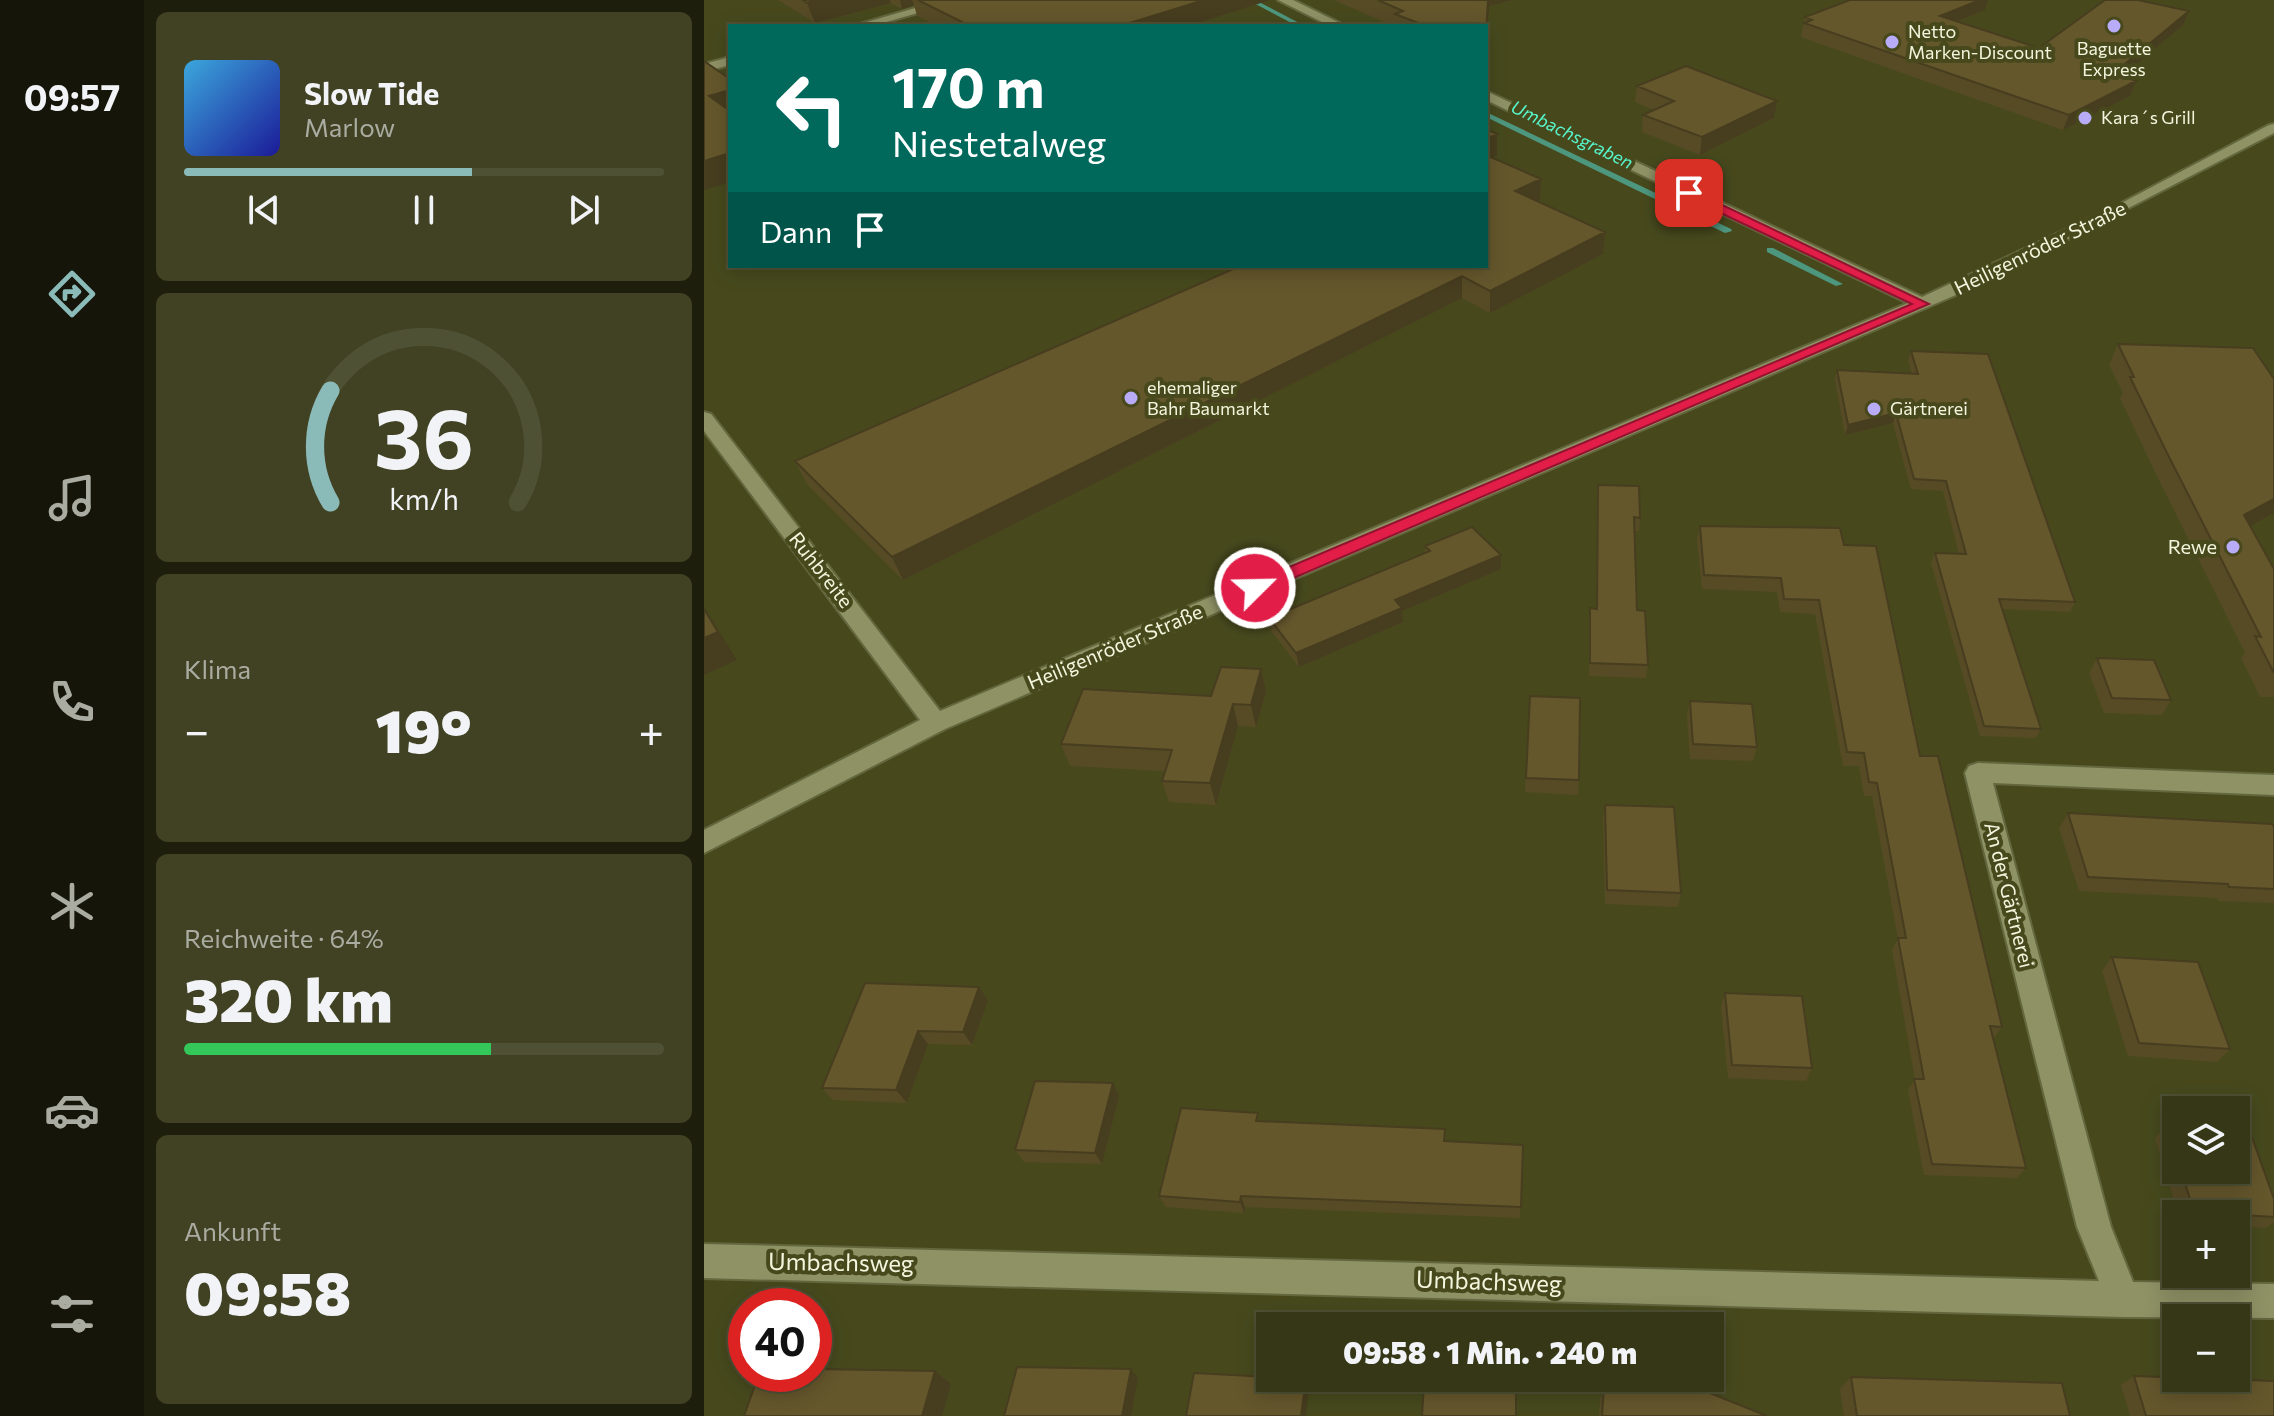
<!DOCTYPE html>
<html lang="de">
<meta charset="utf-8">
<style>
:root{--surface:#353716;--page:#404223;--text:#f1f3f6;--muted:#aaaca1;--line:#4f5135;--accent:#8bbbb9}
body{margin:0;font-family:Commissioner,sans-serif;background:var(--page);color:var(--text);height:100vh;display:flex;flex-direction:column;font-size:30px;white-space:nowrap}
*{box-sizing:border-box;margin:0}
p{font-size:26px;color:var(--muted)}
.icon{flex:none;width:44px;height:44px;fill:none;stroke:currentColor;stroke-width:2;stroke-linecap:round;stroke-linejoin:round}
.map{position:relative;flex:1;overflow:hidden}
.panel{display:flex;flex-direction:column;gap:12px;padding:12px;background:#1d1e0c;width:560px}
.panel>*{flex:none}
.banner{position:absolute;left:24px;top:24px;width:760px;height:244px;border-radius:0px;box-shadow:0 4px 20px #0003,0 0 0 2px var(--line);background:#00695c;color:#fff;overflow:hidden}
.fabs{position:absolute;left:1458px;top:1096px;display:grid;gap:16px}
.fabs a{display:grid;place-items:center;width:88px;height:88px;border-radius:0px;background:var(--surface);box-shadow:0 4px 20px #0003,0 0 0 2px var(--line);font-size:40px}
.speed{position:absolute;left:24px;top:1288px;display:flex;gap:16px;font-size:40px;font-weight:700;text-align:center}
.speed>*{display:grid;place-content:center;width:104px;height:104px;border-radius:50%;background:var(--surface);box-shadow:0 4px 20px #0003,0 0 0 2px var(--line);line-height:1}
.speed .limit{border:12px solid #d22;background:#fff;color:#111}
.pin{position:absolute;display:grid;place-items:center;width:68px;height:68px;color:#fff;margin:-34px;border-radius:16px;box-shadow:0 4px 12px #0006}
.me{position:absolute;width:88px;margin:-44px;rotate:67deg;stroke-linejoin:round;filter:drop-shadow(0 0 6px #0008)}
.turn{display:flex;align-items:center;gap:28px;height:168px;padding:0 32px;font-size:36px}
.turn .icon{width:104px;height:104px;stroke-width:2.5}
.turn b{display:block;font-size:56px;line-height:68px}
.then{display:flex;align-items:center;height:76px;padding:0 32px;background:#0003;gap:16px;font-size:30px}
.big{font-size:60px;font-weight:800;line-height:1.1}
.panel .card{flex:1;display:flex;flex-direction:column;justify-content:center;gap:12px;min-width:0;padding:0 28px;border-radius:12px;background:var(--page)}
.panel .dial{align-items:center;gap:0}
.dial svg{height:208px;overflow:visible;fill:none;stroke:var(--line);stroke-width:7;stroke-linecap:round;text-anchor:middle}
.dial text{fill:var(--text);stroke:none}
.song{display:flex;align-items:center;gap:24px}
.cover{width:96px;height:96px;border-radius:12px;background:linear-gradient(135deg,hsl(200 70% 55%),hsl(240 70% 35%))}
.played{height:8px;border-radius:4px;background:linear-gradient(90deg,var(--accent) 60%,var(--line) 60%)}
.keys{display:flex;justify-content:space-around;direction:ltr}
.heat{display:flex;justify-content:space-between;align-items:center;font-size:44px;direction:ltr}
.charge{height:12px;border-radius:6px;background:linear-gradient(90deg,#34c759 64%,var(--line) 0)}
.trip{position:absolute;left:552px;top:1312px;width:468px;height:80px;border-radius:0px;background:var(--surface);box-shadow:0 4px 20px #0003,0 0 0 2px var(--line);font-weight:800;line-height:80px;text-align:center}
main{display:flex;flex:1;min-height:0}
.tab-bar{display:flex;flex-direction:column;width:144px;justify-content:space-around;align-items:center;background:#151609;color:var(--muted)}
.tab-bar .icon{width:56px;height:56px}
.tab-bar .active{color:var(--accent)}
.tab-bar b{font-size:36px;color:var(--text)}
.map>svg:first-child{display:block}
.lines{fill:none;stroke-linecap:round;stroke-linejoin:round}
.stream{fill:#4e977f;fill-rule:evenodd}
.minor-casing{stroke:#64663e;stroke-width:4}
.minor{fill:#8f9265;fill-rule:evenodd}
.wall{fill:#574b26}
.shaded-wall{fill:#473d1f}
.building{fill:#65572c;stroke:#473d1f;stroke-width:2}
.route{fill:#e11d48;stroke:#92132f;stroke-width:2}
.poi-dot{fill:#b8abf7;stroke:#47491d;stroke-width:3}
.labels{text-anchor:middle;stroke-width:8;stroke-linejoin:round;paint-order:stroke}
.far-poi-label{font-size:18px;fill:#f3f6dd;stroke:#47491d;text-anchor:start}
.far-water-label{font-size:18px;font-style:italic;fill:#58f5cb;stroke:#47491d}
.street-label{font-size:20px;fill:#f3f6dd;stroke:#47491d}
.poi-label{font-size:20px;fill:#f3f6dd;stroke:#47491d;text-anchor:end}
.near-street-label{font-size:24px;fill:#f3f6dd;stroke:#47491d}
</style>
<main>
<nav class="tab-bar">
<b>09:57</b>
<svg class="icon active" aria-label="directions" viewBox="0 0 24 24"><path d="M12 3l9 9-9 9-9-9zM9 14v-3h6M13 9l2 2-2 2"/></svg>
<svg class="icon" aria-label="music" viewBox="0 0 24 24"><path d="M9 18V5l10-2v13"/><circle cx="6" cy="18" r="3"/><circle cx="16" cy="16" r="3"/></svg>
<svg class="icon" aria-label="phone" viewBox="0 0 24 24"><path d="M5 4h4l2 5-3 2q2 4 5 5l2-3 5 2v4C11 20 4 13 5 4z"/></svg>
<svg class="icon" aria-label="climate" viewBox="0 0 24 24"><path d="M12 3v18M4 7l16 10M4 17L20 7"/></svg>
<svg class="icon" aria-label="car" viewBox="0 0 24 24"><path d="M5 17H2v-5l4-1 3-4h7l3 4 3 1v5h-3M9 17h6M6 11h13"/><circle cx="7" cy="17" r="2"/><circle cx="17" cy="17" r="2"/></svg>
<svg class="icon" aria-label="filters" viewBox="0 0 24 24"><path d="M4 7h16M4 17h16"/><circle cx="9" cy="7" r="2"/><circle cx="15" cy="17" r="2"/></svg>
</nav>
<section class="panel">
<div class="card">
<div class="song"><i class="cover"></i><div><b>Slow Tide</b><p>Marlow</p></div></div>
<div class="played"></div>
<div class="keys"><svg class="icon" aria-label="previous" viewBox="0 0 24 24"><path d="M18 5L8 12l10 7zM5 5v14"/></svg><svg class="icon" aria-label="pause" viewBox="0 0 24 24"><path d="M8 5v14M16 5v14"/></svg><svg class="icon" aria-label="next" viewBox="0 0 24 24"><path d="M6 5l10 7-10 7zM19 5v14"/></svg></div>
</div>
<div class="card dial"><svg viewBox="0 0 100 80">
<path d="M14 69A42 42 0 1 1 86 69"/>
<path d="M14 69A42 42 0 0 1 14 26" stroke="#8bbbb9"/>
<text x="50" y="56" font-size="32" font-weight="700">36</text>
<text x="50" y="72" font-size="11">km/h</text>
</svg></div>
<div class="card"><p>Klima</p>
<div class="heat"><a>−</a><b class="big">19°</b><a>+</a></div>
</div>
<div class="card"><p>Reichweite · 64%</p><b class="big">320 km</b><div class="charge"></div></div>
<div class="card"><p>Ankunft</p><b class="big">09:58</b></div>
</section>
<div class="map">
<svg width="1570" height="1416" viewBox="0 0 1570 1416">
<rect width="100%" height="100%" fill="#47491d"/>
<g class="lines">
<path class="stream" d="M544 0H551L601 26H593Z
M782 112 1027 229 1028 231 1021 233 782 117Z
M1063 248H1069L1139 284 1132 286 1063 252Z"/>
<defs>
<path id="minor" d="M239 0H258L169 26H149Z
M574 0H589L642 26H626Z
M26 57V65L0 72V64Z
M782 91 1218 297 1412 206 1565 125 1570 124V133L1275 285 241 729 0 853V830L216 720 0 431V412L7 414 236 711 1204 303 782 100Z
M1274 763 1570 775V795L1289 783 1407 1227 1429 1282 1570 1284V1318L1419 1317 0 1278V1244L1395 1281 1373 1227 1261 773 1265 766Z"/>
</defs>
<use href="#minor" class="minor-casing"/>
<use href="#minor" class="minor"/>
</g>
<path class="wall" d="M74 0H566L484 26H232L213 16 210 5 198 9 187 3 111 23Z
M630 0H808L785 6 782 53V26H689Z
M1146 0H1284L1281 10 1253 22 1335 48 1485 11 1479 25 1418 76 1432 81 1426 96 1359 130 1097 37 1101 17Z
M933 86 1070 118 996 155 938 132 939 115 950 110 931 102Z
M782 129 793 134V155L787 157 837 179 836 200 833 202 901 232 899 254 786 313 758 298 199 580 103 484 91 461 782 266Z
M1414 344 1570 379V513L1546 526 1570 569V697H1556L1537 658 1541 653 1451 472 1416 398 1419 393 1405 365Z
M1207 351 1371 602 1366 612 1298 609 1337 729 1332 738 1276 736 1227 563 1231 553 1255 554 1239 491 1207 489 1189 423 1141 435 1131 380 1133 370 1208 374 1204 360Z
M894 485 936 518 935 531H930L933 610 944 665 942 678 885 676 886 608 892 609Z
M996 526 1140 545 1216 756 1298 1027 1289 1039 1322 1168 1313 1178 1220 1175 1204 1090 1211 1079 1188 950 1194 939 1168 796H1160L1155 766H1139L1111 614 1076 612 1073 592 998 589 993 540Z
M721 546 797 569 698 611 699 622 595 667 568 632 565 618 721 553Z
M1393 658 1467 700 1458 715 1400 713 1385 673Z
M557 669 562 691 552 727 534 726 512 805 465 802 458 781 461 771 366 766 357 744 507 696Z
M826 696 875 780 874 795 821 792Z
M986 701 1053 747 1049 761 986 759 983 716Z
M901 805 977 893 974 907 901 904 899 819Z
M1364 813 1570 827V903L1514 901 1513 898 1375 891 1355 828Z
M1408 957 1526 1049 1513 1062 1424 1056 1398 971Z
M275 987 284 1000 268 1045 224 1044 203 1103 129 1100 118 1088Z
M1021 993 1108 1068 1102 1081 1024 1078 1017 1006Z
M415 1096 398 1164 320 1162 311 1150Z
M556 1121 741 1141 819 1145 816 1218 541 1207 540 1213 462 1207 455 1196Z
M1463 1126 1472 1127V1170H1532L1570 1199V1222L1561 1228 1532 1226V1214H1474L1451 1138Z
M1430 1376 1570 1416H1426L1417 1385Z
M1147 1377 1366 1416H1140L1136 1389Z
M900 1387 1063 1416H895L896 1400Z"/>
<path class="shaded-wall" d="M114 0H186L187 3 111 23 103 3Z
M196 0H208L210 5 198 9Z
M500 0H566L484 26H416Z
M784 0H808L785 6 782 53Z
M1276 0H1284L1281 10 1232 30 1236 16Z
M1485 11 1479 25 1404 88 1410 73Z
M1432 81 1426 96 1359 130 1365 115Z
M26 90V117L5 96Z
M1073 101 1070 118 996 155 998 137Z
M793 134V155L782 159V139Z
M26 153V182L0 190V161Z
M837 179 836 200 810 212 811 191Z
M901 232 899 254 786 313V291Z
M758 276V298L199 580 188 557Z
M1192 413 1189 423 1141 435 1144 425Z
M1570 499V513L1528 536 1540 515Z
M797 555V569L698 611 699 622 595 667 592 653 691 600Z
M0 607 33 660 0 675Z
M557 669 562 691 552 727 547 705Z
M529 704 534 726 512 805 506 783Z
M275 987 284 1000 268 1045 259 1032Z
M214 1031 224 1044 203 1103 192 1090Z
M409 1083 415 1096 398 1164 391 1153Z
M537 1196 541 1207 540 1213 536 1202Z
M427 1369 434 1378 427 1416H418Z
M231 1371 247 1384 238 1416H218Z
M602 1379 605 1387 602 1416H597Z"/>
<path class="building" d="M99 0H114L103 3Z
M214 0H500L416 26H266Z
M674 0H784L782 32V26H722L691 14 699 11Z
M1146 0H1276L1236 16 1335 48 1401 0H1434L1485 11 1410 73 1432 81 1365 115 1100 23 1108 20 1101 17Z
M0 61 26 79V90L5 96 26 111V153L0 161Z
M982 66 1073 101 998 137 939 115 970 101 933 86Z
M782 129 793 134 782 139Z
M782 155 837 179 811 191 901 232 786 291 758 276 188 557 91 461 536 266H782Z
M1414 344 1549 348 1570 379V499L1540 515 1570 569V673L1551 636 1557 637 1462 451 1426 377H1430Z
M1207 351 1284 354 1371 602 1295 599 1337 729 1280 726 1231 553 1262 554 1242 481 1210 479 1192 413 1144 425 1133 370 1214 374Z
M894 485 935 486 936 518 930 517 933 610 941 611 944 665 886 663V608L893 609Z
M996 526 1136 528 1140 545 1172 546 1216 756H1234L1298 1027 1286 1026 1322 1168 1228 1164 1210 1079H1220L1194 938H1202L1173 783 1165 782 1160 753 1143 752 1115 600 1080 599 1077 578 1000 575Z
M768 527 797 555 691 600 698 608 592 653 565 618 726 551 721 546Z
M0 609 14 632 0 638Z
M1393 658 1450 660 1467 700 1408 698Z
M517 667 557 669 547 705 529 704 506 783 458 781 468 750 357 744 379 689 507 696Z
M826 696 876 698 875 780 822 778Z
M986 701 1048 704 1053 747 989 744Z
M901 805 970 807 977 893 903 890Z
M1364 813 1568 824 1570 827V889L1525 887 1524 884 1384 877Z
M1408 957 1494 962 1526 1049 1435 1043Z
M161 983 275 987 259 1032 214 1031 192 1090 118 1088Z
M1021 993 1098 996 1108 1068 1028 1065Z
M331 1081 409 1083 391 1153 311 1150Z
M477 1108 554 1113 552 1121 741 1129 740 1141 819 1145 817 1207 537 1196 536 1202 455 1196Z
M1463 1126 1472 1127V1155Z
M1532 1131 1546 1132 1570 1199V1217L1490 1212 1477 1170H1532Z
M313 1367 427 1369 418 1416H300Z
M110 1369 231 1371 218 1416H40L55 1374H110Z
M490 1373 566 1377V1378L602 1379 597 1416H482Z
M1430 1376 1570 1381V1416H1442Z
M1147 1377 1358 1383 1366 1416H1153Z
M981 1383 1063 1416H898L900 1387Z
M720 1385 812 1390V1416H718Z"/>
<path class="route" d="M981 191H989L1225 304 557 592H545L543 588 545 584 1208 304 981 196Z"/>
<g class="poi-dot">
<circle cx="1410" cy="26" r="8"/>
<circle cx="1188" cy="42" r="8"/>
<circle cx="1381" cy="118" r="8"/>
<circle cx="427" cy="398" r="8"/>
<circle cx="1170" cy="409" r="8"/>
<circle cx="1529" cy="547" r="8"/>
</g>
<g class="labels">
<g class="far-poi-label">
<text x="1204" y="38">Netto<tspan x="1204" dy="21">Marken-Discount</tspan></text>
<text x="1410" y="55" text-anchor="middle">Baguette<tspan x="1410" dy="21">Express</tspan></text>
<text x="1397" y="124">Kara´s Grill</text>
<text x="443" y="394">ehemaliger<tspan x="443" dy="21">Bahr Baumarkt</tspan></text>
<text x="1186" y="415">Gärtnerei</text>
</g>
<g class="far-water-label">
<text transform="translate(868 135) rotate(26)" y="6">Umbachsgraben</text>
</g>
<g class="street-label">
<text transform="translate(1336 248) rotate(-26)" y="7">Heiligenröder Straße</text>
<text transform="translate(117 570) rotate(52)" y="7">Ruhbreite</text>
<text transform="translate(411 647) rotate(-23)" y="7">Heiligenröder Straße</text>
<text transform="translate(1305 895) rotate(76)" y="7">An der Gärtnerei</text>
</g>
<g class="poi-label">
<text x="1513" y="554">Rewe</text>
</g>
<g class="near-street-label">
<text transform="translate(137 1263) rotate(1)" y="8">Umbachsweg</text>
<text transform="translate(785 1282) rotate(2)" y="8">Umbachsweg</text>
</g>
</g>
</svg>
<div class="fabs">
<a><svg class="icon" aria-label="layers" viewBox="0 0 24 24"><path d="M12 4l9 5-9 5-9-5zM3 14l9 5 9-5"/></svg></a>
<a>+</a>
<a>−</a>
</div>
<div class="speed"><div class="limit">40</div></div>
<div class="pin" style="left:985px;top:193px;background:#d93025"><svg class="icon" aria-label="arrive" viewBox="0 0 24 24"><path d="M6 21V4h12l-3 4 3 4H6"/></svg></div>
<svg class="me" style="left:551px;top:588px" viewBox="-20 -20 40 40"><circle r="17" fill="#e11d48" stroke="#fff" stroke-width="3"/><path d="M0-11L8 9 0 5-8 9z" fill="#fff"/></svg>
<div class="trip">09:58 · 1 Min. · 240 m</div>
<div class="banner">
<div class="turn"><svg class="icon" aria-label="left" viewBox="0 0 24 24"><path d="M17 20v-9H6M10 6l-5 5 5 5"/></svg><div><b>170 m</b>Niestetalweg</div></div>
<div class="then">Dann<svg class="icon" aria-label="arrive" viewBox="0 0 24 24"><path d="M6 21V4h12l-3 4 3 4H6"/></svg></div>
</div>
</div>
</main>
